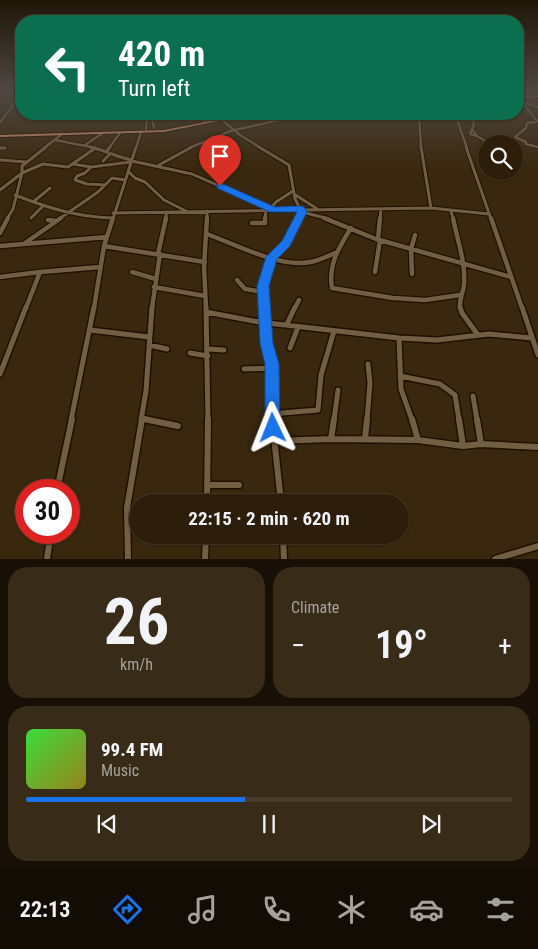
<!DOCTYPE html>
<meta charset="utf-8">
<style>
:root{--surface:#2c1e0a;--page:#382b18;--text:#f1f3f6;--muted:#a6a29c;--line:#483c2b;--accent:#1a73e8}
body{margin:0;font-family:"Roboto Condensed",sans-serif;background:var(--page);color:var(--text);height:100vh;display:flex;flex-direction:column;font-size:19px;white-space:nowrap}
*{box-sizing:border-box;margin:0}
p{font-size:16px;color:var(--muted)}
.icon{flex:none;width:28px;height:28px;fill:none;stroke:currentColor;stroke-width:2;stroke-linecap:round;stroke-linejoin:round}
.map{position:relative;height:559px;overflow:hidden}
.sheet{display:flex;flex-direction:column;gap:8px;padding:8px;background:#181006;flex:1}
.sheet>*{flex:none}
.top-card{position:absolute;left:15px;top:15px;width:509px;height:105px;border-radius:20px;box-shadow:0 1px 4px #0004,0 0 0 1px var(--line);background:#0b6e4f;color:#fff;overflow:hidden}
.controls{position:absolute;left:478px;top:135px;display:grid;gap:10px}
.controls a{display:grid;place-items:center;width:45px;height:45px;border-radius:50%;background:var(--surface);box-shadow:0 1px 4px #0004,0 0 0 1px var(--line);font-size:25px}
.speed{position:absolute;left:15px;top:479px;display:flex;gap:10px;font-size:25px;font-weight:700;text-align:center}
.speed>*{display:grid;place-content:center;width:65px;height:65px;border-radius:50%;background:var(--surface);box-shadow:0 1px 4px #0004,0 0 0 1px var(--line);line-height:1}
.speed .limit{border:8px solid #d22;background:#fff;color:#111}
.pin{position:absolute;display:grid;place-items:center;width:42px;height:42px;color:#fff;margin:-51px -21px;border-radius:50% 50% 50% 0;rotate:-45deg;box-shadow:0 0 5px #0007}
.pin .icon{rotate:45deg}
.me{position:absolute;width:55px;margin:-28px;rotate:358deg;stroke-linejoin:round;filter:drop-shadow(0 0 4px #0008)}
.turn{display:flex;align-items:center;gap:18px;height:105px;padding:0 20px;font-size:22px}
.turn .icon{width:65px;height:65px;stroke-width:2.5}
.turn b{display:block;font-size:35px;line-height:42px}
.big{font-size:38px;font-weight:700;line-height:1.1}
.sheet .widget{flex:1;display:flex;flex-direction:column;justify-content:center;gap:8px;min-width:0;padding:0 18px;border-radius:20px;background:var(--page)}
.sheet .dial{align-items:center;gap:0}
.dial b{font-size:65px;line-height:1}
.song{display:flex;align-items:center;gap:15px}
.cover{width:60px;height:60px;border-radius:8px;background:linear-gradient(135deg,hsl(120 70% 55%),hsl(50 70% 35%))}
.played{height:5px;border-radius:2px;background:linear-gradient(90deg,var(--accent) 45%,var(--line) 45%)}
.keys{display:flex;justify-content:space-around;direction:ltr}
.heat{display:flex;justify-content:space-between;align-items:center;font-size:28px;direction:ltr}
.sheet .tiles{flex:1;display:grid;gap:8px;grid-template-columns:1fr 1fr}
.widget:last-child{grid-column:span 2}
.trip{position:absolute;left:129px;top:494px;width:280px;height:50px;border-radius:25px;background:var(--surface);box-shadow:0 1px 4px #0004,0 0 0 1px var(--line);font-weight:700;line-height:50px;text-align:center}
.dock{display:flex;height:80px;justify-content:space-around;align-items:center;background:#120c04;color:var(--muted)}
.dock .icon{width:35px;height:35px}
.dock .on{color:var(--accent)}
.dock b{font-size:22px;color:var(--text)}
.map>svg:first-child{display:block}
.lines{fill:none;stroke-linecap:round;stroke-linejoin:round}
.minor-far4-casing{stroke:#211000;stroke-width:4}
.minor-far3-casing{stroke:#211000;stroke-width:5}
.minor-far2-casing{stroke:#211000;stroke-width:7}
.minor-far1-casing{stroke:#211000;stroke-width:8}
.minor-casing{stroke:#211000;stroke-width:9}
.trunk-casing{stroke:#211000;stroke-width:2}
.minor-far4{stroke:#725e43;stroke-width:2.5}
.minor-far3{stroke:#725e43;stroke-width:3}
.minor-far2{stroke:#725e43;stroke-width:4.5}
.minor-far1{stroke:#725e43;stroke-width:5}
.minor{stroke:#725e43;stroke-width:6}
.trunk{fill:#cc896a;fill-rule:evenodd}
.route{fill:#1a73e8;stroke:#114b97}
</style>
<div class="map">
<svg width="538" height="559" viewBox="0 0 538 559">
<rect width="100%" height="100%" fill="#3a280e"/>
<g class="lines">
<defs>
<path id="minor-far4" d="M0 91 21 92
M518 97 537 121
M522 102 538 107
M151 114 154 128
M204 114 205 123
M419 114 421 148
M455 114 467 148
M471 114 474 125 472 129
M222 120 240 135 261 148
M0 122 21 96
M536 122 527 123 526 128 515 137 526 142V144L538 147
M146 129 147 114
M472 129 477 136 470 134Z
M477 136 484 140 483 145 486 146
M55 140 96 148
M85 145 103 133
M0 148H5
M44 148 62 134
M109 148 120 133
M136 148 141 132
M189 148 231 131 306 114"/>
<path id="minor-far3" d="M90 147C105 150 116 157 132 160
M259 147 289 165 295 199 302 212 298 219
M421 147 431 208
M466 147 491 219
M0 148H5
M106 152 110 147
M0 160 27 162
M103 161 110 154
M132 161 192 174 272 209
M73 164 91 167 131 162
M159 165 192 147
M91 167 85 173 77 176 75 180 87 184 105 185
M128 171 135 178 145 182 164 200 186 211
M0 190 22 173V166L46 147
M294 194 316 208
M15 195C48 208 77 217 112 218
M33 202 50 188
M269 210 276 202 293 191
M451 211 453 219
M302 212 329 219
M113 213 431 208 489 214
M31 218 43 206
M7 219 13 209 22 173 43 164 68 167 94 149
M59 219 98 192 112 178 125 180
M113 219 136 147
M165 219 167 212
M207 219V211
M265 219 266 210
M380 219 381 209"/>
<path id="minor-far2" d="M324 218 376 239 511 277
M453 218C457 239 466 263 464 285 463 294 459 299 460 308
M491 218 522 308
M48 220 56 221
M252 223H265V218
M351 228C339 247 328 265 332 288L393 298 425 300 460 295
M0 233 8 218
M207 234C234 244 273 264 301 263 313 263 324 258 335 253
M378 239 380 218
M25 243 61 218
M0 246 107 237
M104 246 205 262
M158 254 166 218
M132 272 156 279
M375 272 380 240
M412 274 411 249 415 235
M0 277 40 272
M237 280 245 289 263 292
M154 287 205 296
M26 308 40 272 100 267
M94 308 104 246 113 218
M152 308 160 254
M206 308 204 266 207 218
M264 308 263 286 272 257 286 243 299 218
M295 308 299 300"/>
<path id="minor-far1" d="M206 307 208 420
M264 307 266 343 272 363V420
M460 307 462 313 478 335
M522 307 538 355
M206 312 259 322 399 338 437 340 489 334 532 338
M287 324 295 307
M90 330 149 337
M399 338 401 389 412 420
M149 345 167 349
M290 348 298 327
M208 349 224 350
M190 353 208 356
M244 369 272 368
M0 374 26 307
M400 376 440 384 455 395 459 420
M473 396 477 420
M271 414 318 410 321 375 334 331
M141 418 150 420
M71 420 94 307
M141 420 146 391 152 307
M334 420 338 390
M367 420 370 383 368 364"/>
<path id="minor" d="M144 419 178 426
M272 419 281 502
M412 419 418 440
M459 419 463 446
M477 419 481 444
M331 439 334 419
M365 439 367 419
M274 441 331 439 418 440 463 446 481 444 538 447
M208 485H239
M57 490 72 419
M207 502 208 419
M283 535 284 559
M47 559 51 532
M128 559 127 508 142 419
M205 559 206 535
M495 559 538 546"/>
<path id="trunk" d="M538 95V97L518 98V96Z
M246 114H254L164 132 0 137V135L164 130Z"/>
</defs>
<use href="#minor-far4" class="minor-far4-casing"/>
<use href="#minor-far3" class="minor-far3-casing"/>
<use href="#minor-far2" class="minor-far2-casing"/>
<use href="#minor-far1" class="minor-far1-casing"/>
<use href="#minor" class="minor-casing"/>
<use href="#trunk" class="trunk-casing"/>
<use href="#minor-far4" class="minor-far4"/>
<use href="#minor-far3" class="minor-far3"/>
<use href="#minor-far2" class="minor-far2"/>
<use href="#minor-far1" class="minor-far1"/>
<use href="#minor" class="minor"/>
<use href="#trunk" class="trunk"/>
</g>
<linearGradient id="sky" x2="0" y2="1"><stop stop-color="#201608"/><stop offset="0.54" stop-color="#4f4841"/><stop offset="1" stop-color="#4f4841" stop-opacity="0"/></linearGradient>
<rect width="538" height="169" fill="url(#sky)"/>
<path class="route" d="M217 184H223L275 207 301 206 304 207 307 212 290 246 277 259 269 286 273 343 279 364 280 428 278 433 273 435 267 433 265 428V364L260 343 257 286 266 257 282 241 297 212H270L217 188Z"/>
</svg>
<div class="controls">
<a><svg class="icon" aria-label="search" viewBox="0 0 24 24"><circle cx="10" cy="10" r="6"/><path d="M15 15l6 6"/></svg></a>
</div>
<div class="speed"><div class="limit">30</div></div>
<div class="pin" style="left:220px;top:186px;background:#d93025"><svg class="icon" aria-label="arrive" viewBox="0 0 24 24"><path d="M6 21V4h12l-3 4 3 4H6"/></svg></div>
<svg class="me" style="left:273px;top:428px" viewBox="-20 -20 40 40"><path d="M0-17L14 15 0 8-14 15z" fill="#1a73e8" stroke="#fff" stroke-width="4"/></svg>
<div class="trip">22:15 · 2 min · 620 m</div>
<div class="top-card">
<div class="turn"><svg class="icon" aria-label="left" viewBox="0 0 24 24"><path d="M17 20v-9H6M10 6l-5 5 5 5"/></svg><div><b>420 m</b>Turn left</div></div>
</div>
</div>
<section class="sheet">
<div class="tiles">
<div class="widget dial"><b>26</b><p>km/h</p></div>
<div class="widget"><p>Climate</p>
<div class="heat"><a>−</a><b class="big">19°</b><a>+</a></div>
</div>
<div class="widget">
<div class="song"><i class="cover"></i><div><b>99.4 FM</b><p>Music</p></div></div>
<div class="played"></div>
<div class="keys"><svg class="icon" aria-label="previous" viewBox="0 0 24 24"><path d="M18 5L8 12l10 7zM5 5v14"/></svg><svg class="icon" aria-label="pause" viewBox="0 0 24 24"><path d="M8 5v14M16 5v14"/></svg><svg class="icon" aria-label="next" viewBox="0 0 24 24"><path d="M6 5l10 7-10 7zM19 5v14"/></svg></div>
</div>
</div>
</section>
<nav class="dock">
<b>22:13</b>
<svg class="icon on" aria-label="directions" viewBox="0 0 24 24"><path d="M12 3l9 9-9 9-9-9zM9 14v-3h6M13 9l2 2-2 2"/></svg>
<svg class="icon" aria-label="music" viewBox="0 0 24 24"><path d="M9 18V5l10-2v13"/><circle cx="6" cy="18" r="3"/><circle cx="16" cy="16" r="3"/></svg>
<svg class="icon" aria-label="phone" viewBox="0 0 24 24"><path d="M5 4h4l2 5-3 2q2 4 5 5l2-3 5 2v4C11 20 4 13 5 4z"/></svg>
<svg class="icon" aria-label="climate" viewBox="0 0 24 24"><path d="M12 3v18M4 7l16 10M4 17L20 7"/></svg>
<svg class="icon" aria-label="car" viewBox="0 0 24 24"><path d="M5 17H2v-5l4-1 3-4h7l3 4 3 1v5h-3M9 17h6M6 11h13"/><circle cx="7" cy="17" r="2"/><circle cx="17" cy="17" r="2"/></svg>
<svg class="icon" aria-label="filters" viewBox="0 0 24 24"><path d="M4 7h16M4 17h16"/><circle cx="9" cy="7" r="2"/><circle cx="15" cy="17" r="2"/></svg>
</nav>
